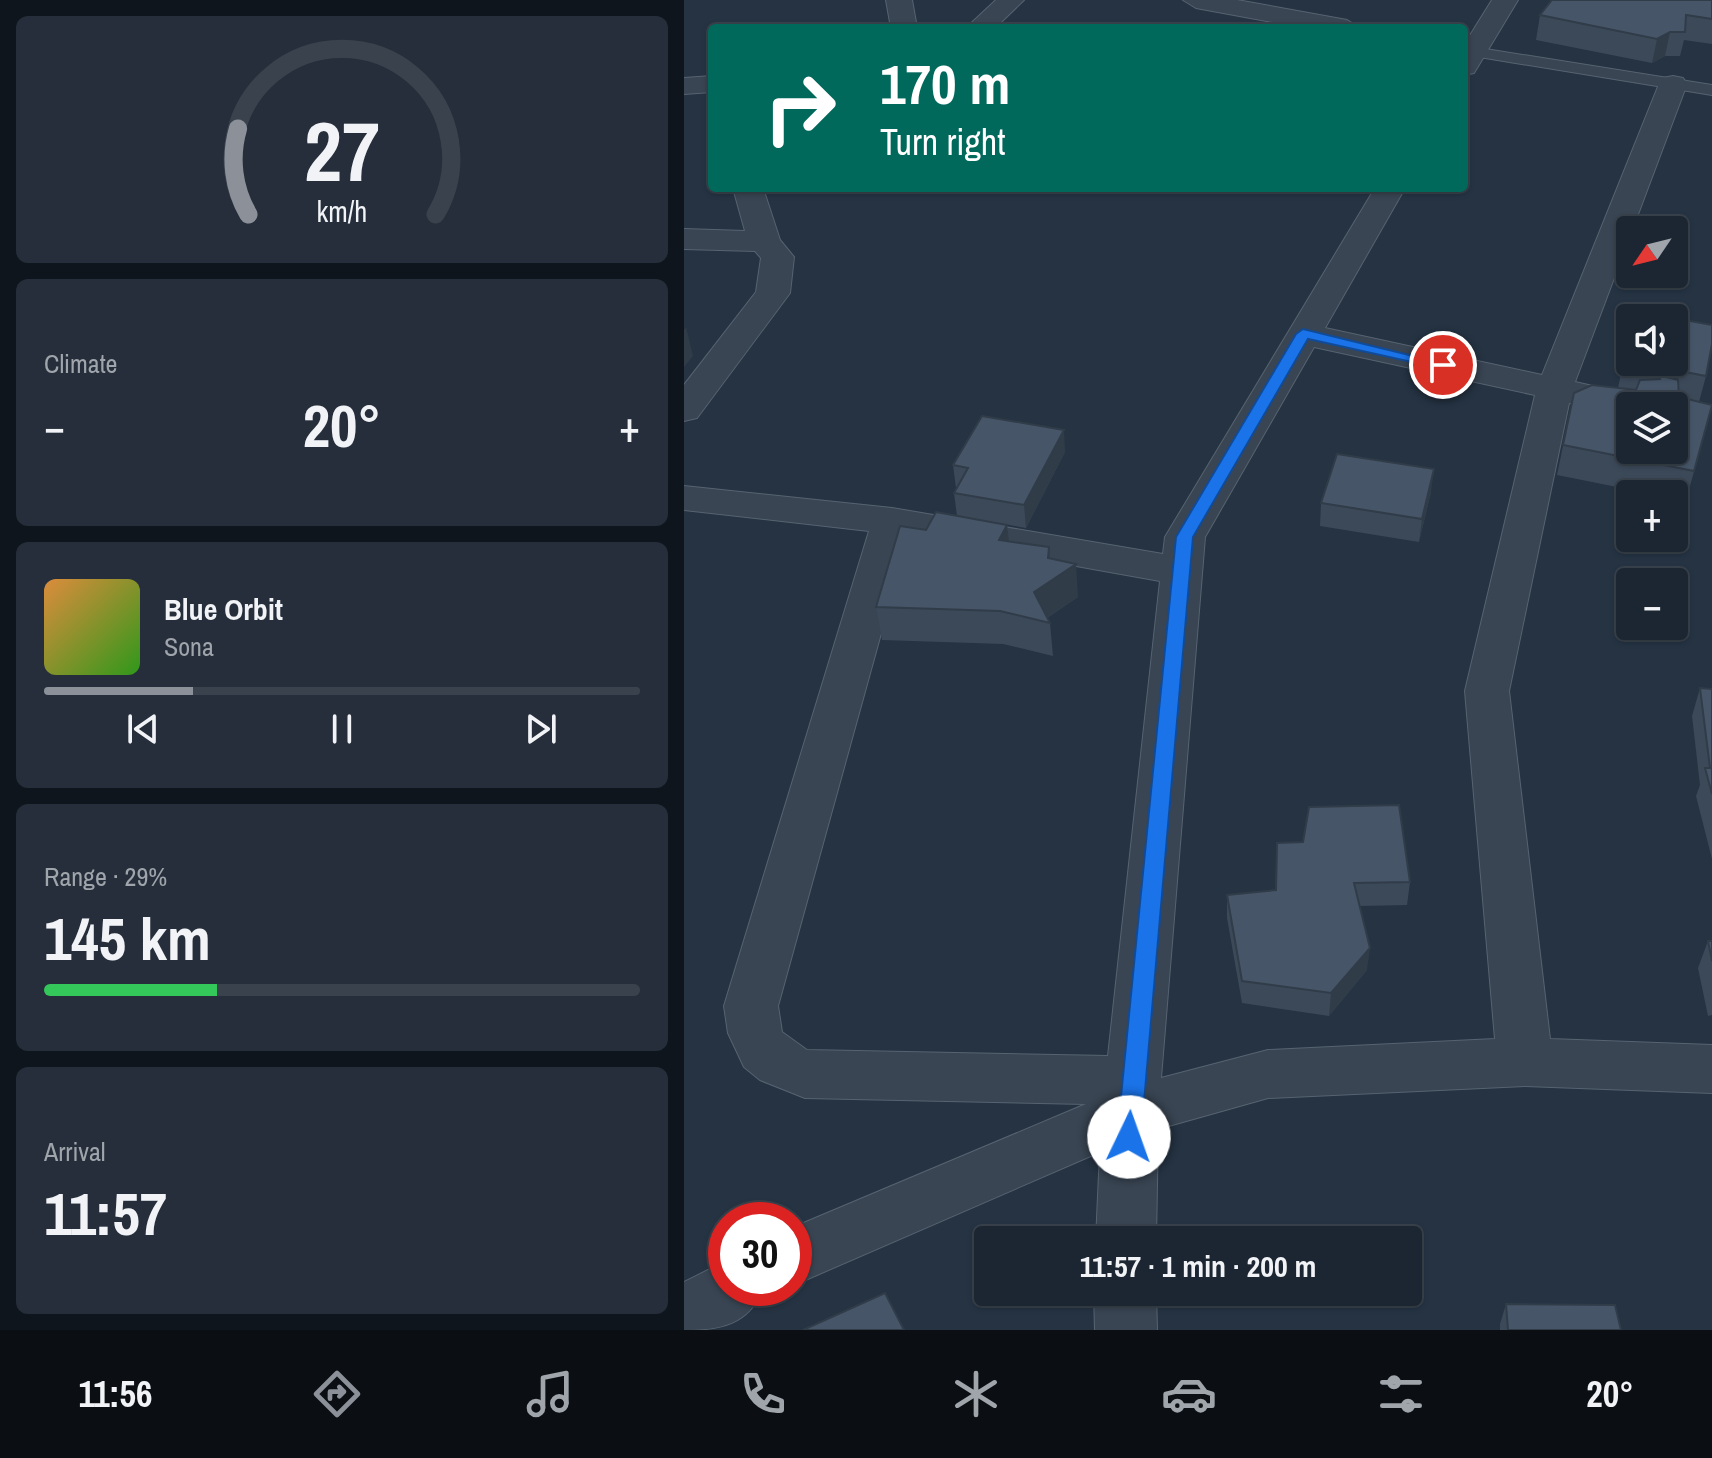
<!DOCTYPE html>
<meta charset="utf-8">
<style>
:root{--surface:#1c2632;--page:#252e3a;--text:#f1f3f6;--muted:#a0a5ac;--line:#3a434d;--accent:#8c9099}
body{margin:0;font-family:"Archivo Narrow",sans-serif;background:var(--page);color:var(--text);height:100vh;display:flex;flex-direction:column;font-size:30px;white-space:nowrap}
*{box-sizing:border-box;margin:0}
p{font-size:26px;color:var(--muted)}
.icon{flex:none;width:44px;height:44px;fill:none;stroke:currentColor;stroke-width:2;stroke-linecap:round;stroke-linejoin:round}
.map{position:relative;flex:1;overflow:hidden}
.sheet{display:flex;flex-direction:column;gap:16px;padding:16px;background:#0f151c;width:684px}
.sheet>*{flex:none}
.top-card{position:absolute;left:24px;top:24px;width:760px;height:168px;border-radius:8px;box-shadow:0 2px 6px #0004,0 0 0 2px var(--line);background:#00695c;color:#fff;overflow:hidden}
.needle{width:52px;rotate:235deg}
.tools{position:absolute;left:932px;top:216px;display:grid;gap:16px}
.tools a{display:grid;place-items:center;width:72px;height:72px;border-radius:8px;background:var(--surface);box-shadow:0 2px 6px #0004,0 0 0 2px var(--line);font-size:40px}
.speed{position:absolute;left:24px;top:1202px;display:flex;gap:16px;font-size:40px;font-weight:700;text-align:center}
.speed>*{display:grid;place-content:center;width:104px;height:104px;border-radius:50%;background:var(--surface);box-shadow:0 2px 6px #0004,0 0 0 2px var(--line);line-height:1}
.speed .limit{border:12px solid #d22;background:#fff;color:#111}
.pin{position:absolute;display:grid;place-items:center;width:68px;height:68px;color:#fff;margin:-34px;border:4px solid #fff;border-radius:50%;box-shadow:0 2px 8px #0007}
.me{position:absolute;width:88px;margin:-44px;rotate:3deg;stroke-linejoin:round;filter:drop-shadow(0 0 6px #0008)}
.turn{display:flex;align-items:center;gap:28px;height:168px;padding:0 40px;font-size:36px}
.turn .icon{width:104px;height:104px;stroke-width:2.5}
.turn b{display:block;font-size:56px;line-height:68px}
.big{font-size:60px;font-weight:700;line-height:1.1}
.sheet .widget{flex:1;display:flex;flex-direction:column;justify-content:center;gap:12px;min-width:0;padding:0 28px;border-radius:12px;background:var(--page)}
.sheet .dial{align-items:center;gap:0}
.dial svg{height:208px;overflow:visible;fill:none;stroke:var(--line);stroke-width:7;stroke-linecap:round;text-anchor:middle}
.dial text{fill:var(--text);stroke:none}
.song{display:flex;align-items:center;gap:24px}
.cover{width:96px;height:96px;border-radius:12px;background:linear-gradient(135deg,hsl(30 70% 55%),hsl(110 70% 35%))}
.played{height:8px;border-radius:4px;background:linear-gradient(90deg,var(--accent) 25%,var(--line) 25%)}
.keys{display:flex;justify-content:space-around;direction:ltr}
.heat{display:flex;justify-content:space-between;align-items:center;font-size:44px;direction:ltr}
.charge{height:12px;border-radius:6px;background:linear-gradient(90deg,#34c759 29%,var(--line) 0)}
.trip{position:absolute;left:290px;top:1226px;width:448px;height:80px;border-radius:8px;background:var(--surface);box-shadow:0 2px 6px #0004,0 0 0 2px var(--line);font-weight:700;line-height:80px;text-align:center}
.tabs{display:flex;height:128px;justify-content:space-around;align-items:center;background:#0b0f14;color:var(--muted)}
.tabs .icon{width:56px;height:56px}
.tabs .current{color:var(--accent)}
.tabs b{font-size:36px;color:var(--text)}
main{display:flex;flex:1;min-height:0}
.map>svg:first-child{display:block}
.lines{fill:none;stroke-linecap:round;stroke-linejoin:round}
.service-casing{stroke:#576370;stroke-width:2}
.minor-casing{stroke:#576370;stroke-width:2}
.service{fill:#394553;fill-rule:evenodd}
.minor{fill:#394553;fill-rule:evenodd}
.wall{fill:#3c4959}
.shaded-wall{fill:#313c49}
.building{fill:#465568;stroke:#313c49;stroke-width:2;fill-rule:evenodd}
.route{fill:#1a73e8;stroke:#114b97;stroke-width:2}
</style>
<main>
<section class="sheet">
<div class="widget dial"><svg viewBox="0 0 100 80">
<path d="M14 69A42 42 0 1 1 86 69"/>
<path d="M14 69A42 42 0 0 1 10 36" stroke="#8c9099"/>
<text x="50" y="56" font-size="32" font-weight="700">27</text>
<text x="50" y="72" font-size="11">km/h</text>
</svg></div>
<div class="widget"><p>Climate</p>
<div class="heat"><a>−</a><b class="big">20°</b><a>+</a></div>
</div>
<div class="widget">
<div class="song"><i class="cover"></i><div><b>Blue Orbit</b><p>Sona</p></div></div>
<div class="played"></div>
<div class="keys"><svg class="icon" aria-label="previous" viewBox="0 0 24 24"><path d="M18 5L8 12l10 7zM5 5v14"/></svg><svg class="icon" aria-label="pause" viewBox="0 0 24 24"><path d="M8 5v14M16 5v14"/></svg><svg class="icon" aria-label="next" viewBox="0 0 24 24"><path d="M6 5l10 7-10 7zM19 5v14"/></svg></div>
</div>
<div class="widget"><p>Range · 29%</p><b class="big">145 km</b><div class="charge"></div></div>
<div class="widget"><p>Arrival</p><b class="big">11:57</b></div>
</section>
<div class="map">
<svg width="1028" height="1330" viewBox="0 0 1028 1330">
<rect width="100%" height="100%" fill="#253343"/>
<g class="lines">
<defs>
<path id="service" d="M789 47 1028 85V95L783 55V49Z"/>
<path id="minor" d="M202 0H228L233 28H207Z
M312 0H340L311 28H282Z
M499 0H553L663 20 676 28H621L512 8Z
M808 0H834L790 73 780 75V45Z
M28 76V92L0 94V78Z
M989 76 999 78 1003 84 891 382 962 398 967 406H946V416L885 403 825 691 866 1039 1028 1045V1093L841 1086 584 1098 474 1129 472 1240H412L416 1152 110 1285V1227L402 1104 121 1098 76 1080 60 1067 44 1033 40 1006 185 531 0 510V486L208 508 479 554 481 537 691 188H721L641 328 858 375 975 84 979 78ZM630 347 851 395 781 691 811 1039 584 1050 477 1078 521 537ZM224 536 476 581 424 1056 123 1050 98 1032 94 1006Z
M49 188H79L96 240 110 257 106 293 13 418 0 421V385L72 292 77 258 71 251 0 249V229L61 231Z
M42 1261V1288H80C64 1325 37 1330 0 1330V1282Z
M410 1292H472L473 1330H411Z"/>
</defs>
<use href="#service" class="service-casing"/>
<use href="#minor" class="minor-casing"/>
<use href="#service" class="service"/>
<use href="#minor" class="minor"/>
</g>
<path class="wall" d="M1028 0V44L1000 40 996 56H981L968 63 852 40 856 15Z
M946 341V362H990L1022 376 1015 402 1028 405 1002 501 990 498V494H968L873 475 890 393 934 388 940 359Z
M381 452 342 528 273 516 270 493 273 488H272L269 465Z
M747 492 735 542 636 526 637 503Z
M323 525 325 541 366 558 394 597 363 618 366 623 369 656 319 644 198 640 192 607 242 530Z
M1016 688 1028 689V859L1012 796 1016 785 1008 716Z
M593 843 726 882 723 905 676 906 683 970 645 1016 558 1003 543 918V895L591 890Z
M1024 941H1028V1015L1024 1016 1014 968Z
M822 1304 937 1330H816V1324Z"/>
<path class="shaded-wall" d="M986 32 981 56 968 63 973 39Z
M2 327 9 356 0 367V330Z
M996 371 989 400 982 377Z
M380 430 381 452 342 528 340 505Z
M750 469 747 492 735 542 738 519Z
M323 525 327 557 315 540Z
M365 547 367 581 392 564 394 597 358 621 350 592 364 558Z
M686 948 683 970 645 1016 647 993Z"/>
<path class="building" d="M868 0H1028V19L1002 15 1001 32H986L973 39 856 15Z
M971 315 988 318H971Z
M990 318 1028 325V344L1022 376 996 371 982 377 994 380 995 397 1028 405 1010 471 879 445 890 393 908 385 952 390 956 380 976 379 969 366 952 362H990ZM946 406H990V450H946Z
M946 341V361L940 359Z
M298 416 380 430 340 505 270 493 284 468 269 465Z
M653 454 750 469 738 519 637 503Z
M252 512 323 525 315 540 365 547 364 558 392 564 350 592 366 623 316 611 192 607 216 526 242 530Z
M1016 688 1028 689V794L1021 768H1026Z
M715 805 726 882 670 883 686 948 647 993 558 981 543 895 592 890 593 843 619 842 625 807Z
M1024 941H1028V961Z
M201 1293 220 1330H119Z
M822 1304 931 1305 937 1330H824Z"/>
<path class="route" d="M619 329 766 365 759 369 624 339 509 537 457 1137 454 1145 445 1148 437 1145 433 1137 492 537 612 334Z"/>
</svg>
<div class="tools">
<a><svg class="needle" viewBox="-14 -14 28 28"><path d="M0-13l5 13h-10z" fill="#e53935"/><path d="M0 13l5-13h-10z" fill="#a0a5ac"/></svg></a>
<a><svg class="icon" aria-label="sound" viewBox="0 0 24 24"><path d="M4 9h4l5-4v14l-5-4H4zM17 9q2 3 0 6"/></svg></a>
<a><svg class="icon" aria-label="layers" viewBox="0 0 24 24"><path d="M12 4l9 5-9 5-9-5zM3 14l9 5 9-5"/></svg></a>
<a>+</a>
<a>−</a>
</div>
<div class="speed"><div class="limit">30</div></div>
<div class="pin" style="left:759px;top:365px;background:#d93025"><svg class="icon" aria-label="arrive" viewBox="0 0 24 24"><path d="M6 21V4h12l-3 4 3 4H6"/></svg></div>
<svg class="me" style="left:445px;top:1137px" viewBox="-20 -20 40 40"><circle r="19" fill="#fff"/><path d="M0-13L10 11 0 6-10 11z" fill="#1a73e8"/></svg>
<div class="trip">11:57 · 1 min · 200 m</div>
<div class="top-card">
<div class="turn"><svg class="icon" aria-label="right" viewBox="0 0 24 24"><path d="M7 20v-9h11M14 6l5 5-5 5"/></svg><div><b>170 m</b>Turn right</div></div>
</div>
</div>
</main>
<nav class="tabs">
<b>11:56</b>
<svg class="icon current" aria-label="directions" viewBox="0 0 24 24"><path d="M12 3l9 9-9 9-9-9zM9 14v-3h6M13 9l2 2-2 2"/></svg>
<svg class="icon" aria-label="music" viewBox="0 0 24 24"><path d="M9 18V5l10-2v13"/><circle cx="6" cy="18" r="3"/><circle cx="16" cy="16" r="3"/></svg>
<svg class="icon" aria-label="phone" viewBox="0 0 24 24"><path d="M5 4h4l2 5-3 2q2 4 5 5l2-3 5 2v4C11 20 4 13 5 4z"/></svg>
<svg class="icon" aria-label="climate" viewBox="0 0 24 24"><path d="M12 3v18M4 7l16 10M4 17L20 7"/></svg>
<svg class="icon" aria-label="car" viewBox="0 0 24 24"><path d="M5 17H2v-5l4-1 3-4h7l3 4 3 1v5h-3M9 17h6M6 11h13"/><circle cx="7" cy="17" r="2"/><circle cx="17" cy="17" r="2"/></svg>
<svg class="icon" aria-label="filters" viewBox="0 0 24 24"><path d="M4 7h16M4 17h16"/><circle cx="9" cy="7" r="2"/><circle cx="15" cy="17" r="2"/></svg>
<b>20°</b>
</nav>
